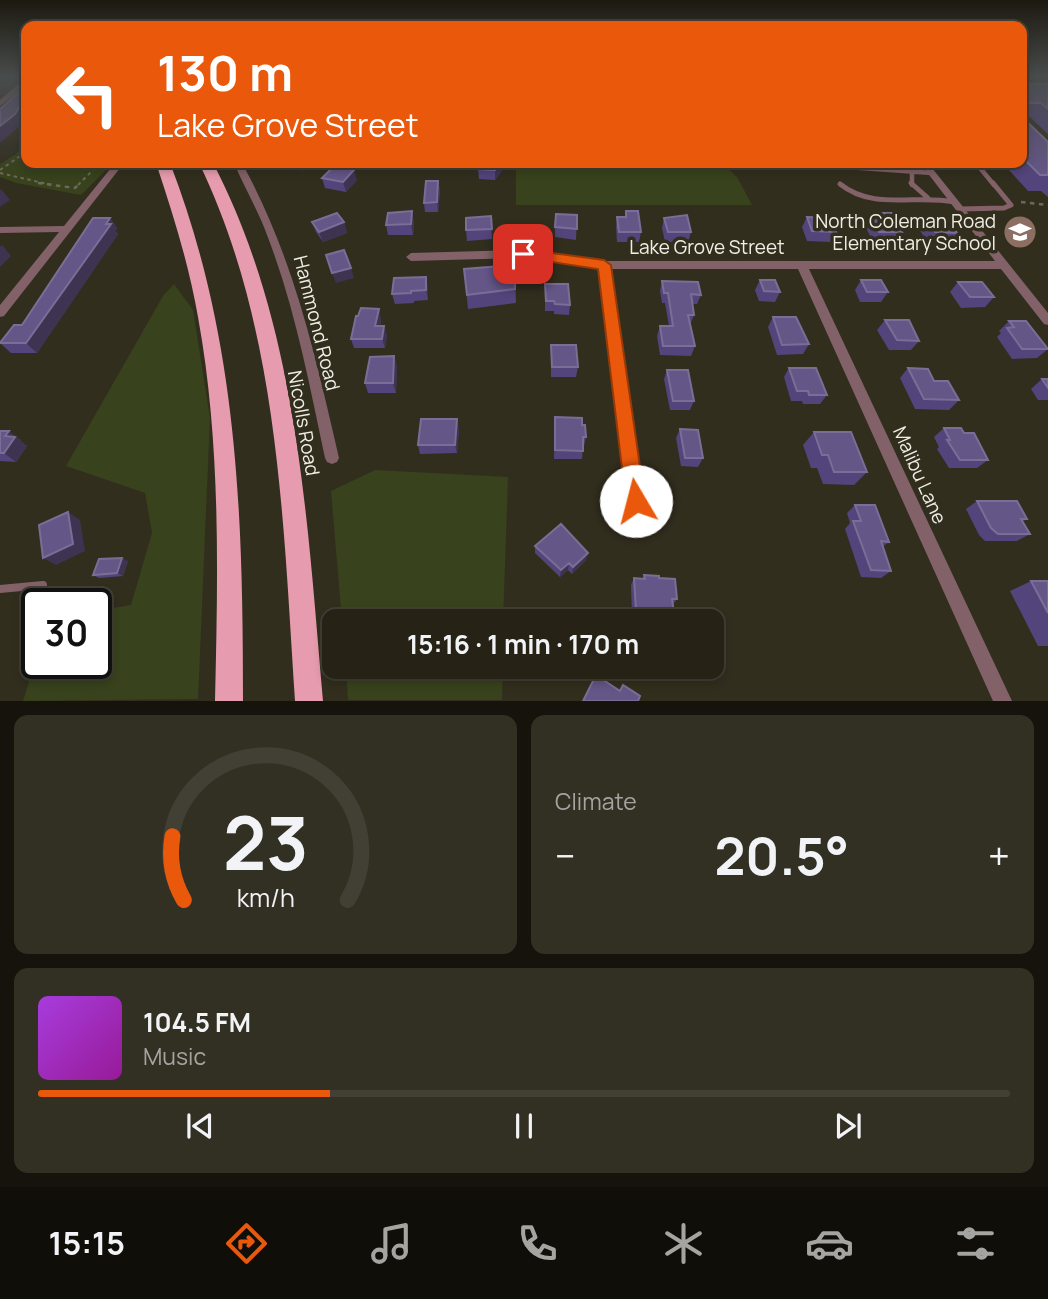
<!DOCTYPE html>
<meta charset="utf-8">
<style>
:root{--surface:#262216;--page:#322f23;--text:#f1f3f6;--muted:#a4a4a1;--line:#423f35;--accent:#ea580c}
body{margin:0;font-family:Manrope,sans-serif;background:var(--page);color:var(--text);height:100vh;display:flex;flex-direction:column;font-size:26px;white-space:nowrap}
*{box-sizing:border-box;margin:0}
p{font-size:23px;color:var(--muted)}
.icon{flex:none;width:38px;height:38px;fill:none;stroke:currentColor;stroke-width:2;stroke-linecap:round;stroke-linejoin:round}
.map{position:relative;height:701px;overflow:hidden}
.panel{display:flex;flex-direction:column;gap:14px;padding:14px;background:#15130c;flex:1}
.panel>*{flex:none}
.banner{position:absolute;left:21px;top:21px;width:1006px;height:147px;border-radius:14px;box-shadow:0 4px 10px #0003,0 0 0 2px var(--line);background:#ea580c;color:#fff;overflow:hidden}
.speed{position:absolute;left:21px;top:588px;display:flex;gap:14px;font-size:35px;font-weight:700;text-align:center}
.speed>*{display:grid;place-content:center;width:91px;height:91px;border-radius:50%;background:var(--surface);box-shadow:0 4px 10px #0003,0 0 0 2px var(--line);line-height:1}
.speed .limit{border:4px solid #111;border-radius:10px;background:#fff;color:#111}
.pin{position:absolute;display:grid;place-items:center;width:60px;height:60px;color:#fff;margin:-30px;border-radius:14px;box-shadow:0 4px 10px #0006}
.me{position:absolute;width:77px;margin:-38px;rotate:352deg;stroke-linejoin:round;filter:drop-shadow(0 0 5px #0008)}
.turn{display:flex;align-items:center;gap:24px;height:147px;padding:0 21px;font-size:32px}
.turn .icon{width:91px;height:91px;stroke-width:2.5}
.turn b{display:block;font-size:49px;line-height:60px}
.big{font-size:52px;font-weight:700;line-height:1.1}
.panel .widget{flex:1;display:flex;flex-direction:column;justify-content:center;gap:10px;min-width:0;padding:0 24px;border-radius:14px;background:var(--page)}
.panel .dial{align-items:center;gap:0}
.dial svg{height:182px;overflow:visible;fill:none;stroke:var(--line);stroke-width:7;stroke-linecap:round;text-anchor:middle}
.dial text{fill:var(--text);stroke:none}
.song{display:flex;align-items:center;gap:21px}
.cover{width:84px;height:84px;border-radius:10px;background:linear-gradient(135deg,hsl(280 70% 55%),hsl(300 70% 35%))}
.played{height:7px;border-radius:4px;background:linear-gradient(90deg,var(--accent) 30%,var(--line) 30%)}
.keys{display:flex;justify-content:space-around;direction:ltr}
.heat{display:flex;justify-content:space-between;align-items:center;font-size:38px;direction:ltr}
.panel .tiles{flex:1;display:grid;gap:14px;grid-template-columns:1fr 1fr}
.widget:last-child{grid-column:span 2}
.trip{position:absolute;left:322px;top:609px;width:402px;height:70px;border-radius:14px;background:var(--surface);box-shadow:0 4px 10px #0003,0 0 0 2px var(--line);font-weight:700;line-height:70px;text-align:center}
.dock{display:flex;height:112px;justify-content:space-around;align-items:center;background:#0f0e09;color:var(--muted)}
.dock .icon{width:49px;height:49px}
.dock .on{color:var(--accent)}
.dock b{font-size:32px;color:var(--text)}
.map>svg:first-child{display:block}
.green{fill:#38421c}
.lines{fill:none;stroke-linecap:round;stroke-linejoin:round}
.path-far1{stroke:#6c695a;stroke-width:2;stroke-dasharray:3.5 3.5;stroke-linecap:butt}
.path{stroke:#6c695a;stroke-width:2.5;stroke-dasharray:4.5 4.5;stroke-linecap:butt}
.service-far2{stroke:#826168;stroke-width:4.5}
.service-far1{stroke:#826168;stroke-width:5}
.service{stroke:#826168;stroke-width:8}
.minor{fill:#826168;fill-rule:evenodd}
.trunk{fill:#e69cae;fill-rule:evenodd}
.wall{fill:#53447c}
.shaded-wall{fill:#3f3352}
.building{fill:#645687;stroke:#7a6e96;stroke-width:2}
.route{fill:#ea580c;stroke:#983908;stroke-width:2}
.labels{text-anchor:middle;stroke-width:7;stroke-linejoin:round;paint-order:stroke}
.poi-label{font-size:19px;fill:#f0eee4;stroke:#322e1e;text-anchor:end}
.street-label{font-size:19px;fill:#f0eee4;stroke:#322e1e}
</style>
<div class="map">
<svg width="1048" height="701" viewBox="0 0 1048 701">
<rect width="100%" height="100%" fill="#322e1e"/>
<path class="green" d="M26 142V163H113L81 195 16 183 0 177V164L16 154Z
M516 163H722L737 177 752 205H516Z
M174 284 193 310 210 418 198 699 23 701 37 656V663H96V611L131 605 152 533 145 493 66 466 163 296Z
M375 470 508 477 503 621H342L331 491Z
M346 667H503L502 700H348Z"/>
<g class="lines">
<path class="path-far1" d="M1022 79 1035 76
M0 170 26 152
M0 173 52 185
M78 185 100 163"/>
<path class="path" d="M38 183 75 188 80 183
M1021 202 1048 205"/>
<path class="service-far2" d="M827 163 832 166 932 173
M976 163 994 185
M912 171V185"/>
<path class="service-far1" d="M911 183 928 198
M840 184C874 211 915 194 954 202
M961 209 1004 208 1011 205 993 183"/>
<path class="service" d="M0 589 43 585"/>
<path class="minor" d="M23 80H26V86L0 106V100Z
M115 163H124L4 316 0 317V305L59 232 0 233V227L64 226Z
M234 163H242C294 258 315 354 339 458L337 462 332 464 327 462 325 458C309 383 295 307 267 235 258 210 244 187 234 163Z
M920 163H928L1048 313V325L1044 324 1001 269H809L1012 701H993L798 269H610L643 501 641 506 636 508 631 506 629 501 599 268 523 258 411 261 406 257 411 253 523 250 604 261H995Z"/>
<path class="trunk" d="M156 163H170C238 339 243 514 243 701H215C218 573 221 443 198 317 189 265 173 214 156 163Z
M199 163H213C298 326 307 520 323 701H295C283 521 279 328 199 163Z"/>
</g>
<path class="wall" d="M1028 84H1048V134L1030 117H1022L1048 142V197L1041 191H1028L1009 170 1012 166 1009 163H1022V91Z
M483 163H503V169L495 180 479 179 478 169Z
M322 178 357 180 346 192 325 188Z
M438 181 440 190 438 212H425L424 203Z
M626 211 641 232 639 242H617L616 227 617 217H625Z
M879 213 902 232 895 242H873L866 228 872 218H876Z
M577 215 576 240 555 237V227Z
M491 216 492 239 467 241 466 230Z
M807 217 836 232 831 242 807 241 802 227Z
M110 218 117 228 115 231 118 234 37 353H11L0 343 22 325Z
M664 218 691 232 688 242H665L662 228Z
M926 219 957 233 950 243H928L919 229Z
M414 221 413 235H388L386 225Z
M312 222H344L347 233 323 242 316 232Z
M464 269 501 272H515L516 303 468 309Z
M760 280 780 292 775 302 759 301 755 290Z
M861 280 888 292 881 302H860L855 290Z
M662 281 701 295 697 304H692L694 315 690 325 695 346 691 356 660 355 657 336 660 326H669L665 303H662L660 291Z
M958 282 994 297 985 307 961 308 950 292Z
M545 284 570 305 569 315 554 314V311H545Z
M428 287V300L414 301V303L395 304 392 294Z
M773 317 809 344 803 354 777 355 768 327Z
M381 319 380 326 387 335 385 348H354L351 339Z
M885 320 919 341 911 350H889L877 330Z
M1009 321 1048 349 1037 358 1012 359 997 337 1001 333 999 331Z
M551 345 578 367 576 377H551Z
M394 356 397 366 396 393H368L365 383Z
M789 368 827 395 820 404H803L802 401H791L784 377Z
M908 368 934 381 959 400 949 410 915 409 900 378Z
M667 370 694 401 690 410H670L664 379Z
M1042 379H1048V400H1038L1031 389Z
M555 417 582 425 586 437 584 446H583L582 459H554Z
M459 428 457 453 420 454 418 445Z
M944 428 964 433 988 460 977 468H949L937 449 939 447 934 437Z
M680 429 703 458 698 467 681 466 676 438Z
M0 431 21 440 20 441 27 446 16 462 0 461Z
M814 432 867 472 854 485 823 484 817 468H811L803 445Z
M977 501 1027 519 1023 521 1030 534 1017 541H985L979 535 966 509Z
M855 505 889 542 882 547 891 571 881 578 861 577 845 529 850 523 847 513Z
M535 546 586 560 572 574 568 570 560 577 535 553Z
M128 561 123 576 99 578 93 575Z
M644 575 659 578 677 599 673 604 674 613 670 619 632 617 631 585 634 578 642 579Z
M1031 581H1048V646H1038L1010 591Z"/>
<path class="shaded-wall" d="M26 95V117L22 124 0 143V126Z
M298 163H315L316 166 301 171Z
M500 163H503V169L495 180V170Z
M354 170 357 180 346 192 343 182Z
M438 181 440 190 438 212 437 202Z
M1 189 10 200 0 207V190Z
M412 211 414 221 413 235 411 224Z
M110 218 117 228 115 231 118 234 37 353 26 343Z
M344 222 347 233 323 242 319 232Z
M2 245 11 256 0 267V247Z
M351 268 354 278 336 283 332 273Z
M426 277 428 287V300L426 290Z
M379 309 381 319 378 336 375 326Z
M384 326 387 335 385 348 382 339Z
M394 356 397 366 396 393 393 383Z
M457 419 459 428 457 453 455 445Z
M9 431 21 440 20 441 27 446 16 462 4 453 5 436Z
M68 512 80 520 85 551 56 565 43 558Z
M588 553 586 560 572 574 573 567Z
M122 558 128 561 123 576 117 573Z
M569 563 568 570 560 577 561 570Z
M40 663H59L53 669 38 664Z"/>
<path class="building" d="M1028 84H1048V109L1041 103H1022V91H1032L1026 86H1031Z
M26 86V95L15 114 0 126V109Z
M1022 117 1048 142V175H1040L1022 157V155H1028L1022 150Z
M483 163H500L495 170 478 169Z
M334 166 354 170 343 182 322 178Z
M426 181H438L437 202 424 203Z
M412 211 411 224 386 225 388 213Z
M626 211H638L641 232H619L617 217H626Z
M337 213 344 222 319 232 312 222Z
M879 213H892L902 232H879L872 218H882Z
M556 214 577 215V229L555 227Z
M687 215 691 232H668L664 218Z
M491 216 492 229 466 230V218Z
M807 217 830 218 836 232 812 231Z
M93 218H110L106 224H111L26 343H0L14 325H22Z
M926 219H948L957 233 935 232Z
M344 250 351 268 332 273 326 255Z
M501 266V272H515V289L467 295 464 269Z
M426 277V290L411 291V293L392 294 394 278Z
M760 280H775L780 292 764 291Z
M861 280H881L888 292H867Z
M662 281 698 282 701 295 691 294 694 315H688L695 346H663L660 326H673L668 293H664Z
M958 282H982L994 297H970Z
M545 284H568L570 305 555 304 554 301H546Z
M361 308 379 309 375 326H384L382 339H351L356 316H358Z
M773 317H796L809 344 782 345Z
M885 320H909L919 341 897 340Z
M1009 321H1026L1048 349H1022L1007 328 1014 327Z
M551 345H576L578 367H552Z
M394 356 393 383H365L370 357Z
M789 368H816L827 395H809L808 391H797Z
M908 368 928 369 934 381H948L959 400 924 399Z
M667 370H688L694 401H673Z
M1042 379H1048V388Z
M555 417 582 418V425H585L586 437H583V451L555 450Z
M421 419H457L455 445H418Z
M944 428H961L964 433H974L988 460H960L947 440H950Z
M680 429 698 430 703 458H685Z
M0 431H9L5 436 15 437 4 453H0Z
M814 432H851L867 472H834L828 455H822Z
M977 501H1017L1027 519H1021L1030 534H998L991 528Z
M855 505H875L889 542 881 541 891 571 871 570 853 521H861Z
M68 512 73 544 43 558 39 525Z
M561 524 588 553 573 567 569 563 561 570 535 546Z
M122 558 117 573 93 575 99 559Z
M644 575 659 576V578L675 579 677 599H672L674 613 636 611 634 578 645 579Z
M1031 581H1048V613Z
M37 631V663L22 644Z
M596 675 620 691 623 685 640 696 638 701H583Z"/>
<linearGradient id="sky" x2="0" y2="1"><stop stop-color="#1c1910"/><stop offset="0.44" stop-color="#494c4c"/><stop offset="1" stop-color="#494c4c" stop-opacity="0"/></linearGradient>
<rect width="1048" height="174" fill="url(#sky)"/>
<path class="route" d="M523 249 604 260 611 265 645 501 643 507 636 510 629 507 626 501 598 269 519 257V250Z"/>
<defs>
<symbol id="school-disc" viewBox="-11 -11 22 22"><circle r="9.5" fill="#8d6e63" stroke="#322e1e"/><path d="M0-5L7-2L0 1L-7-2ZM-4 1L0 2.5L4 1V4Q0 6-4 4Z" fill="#fff"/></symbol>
</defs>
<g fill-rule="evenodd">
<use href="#school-disc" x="1001" y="213" width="38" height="38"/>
</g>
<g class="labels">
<g class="poi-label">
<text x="996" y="228">North Coleman Road<tspan x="996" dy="22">Elementary School</tspan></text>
</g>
<g class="street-label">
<text x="707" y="254">Lake Grove Street</text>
<text transform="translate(317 323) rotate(76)" y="7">Hammond Road</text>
<text transform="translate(304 423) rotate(80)" y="7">Nicolls Road</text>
<text transform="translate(920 475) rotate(66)" y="7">Malibu Lane</text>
</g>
</g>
</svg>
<div class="speed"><div class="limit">30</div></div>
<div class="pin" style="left:523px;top:254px;background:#d93025"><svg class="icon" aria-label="arrive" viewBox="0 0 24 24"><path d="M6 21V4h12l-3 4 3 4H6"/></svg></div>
<svg class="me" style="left:636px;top:501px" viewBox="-20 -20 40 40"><circle r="19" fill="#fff"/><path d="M0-13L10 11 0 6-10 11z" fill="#ea580c"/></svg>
<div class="trip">15:16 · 1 min · 170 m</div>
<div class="banner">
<div class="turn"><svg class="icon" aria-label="left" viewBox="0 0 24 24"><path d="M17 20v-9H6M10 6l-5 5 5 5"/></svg><div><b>130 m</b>Lake Grove Street</div></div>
</div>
</div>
<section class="panel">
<div class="tiles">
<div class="widget dial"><svg viewBox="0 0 100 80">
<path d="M14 69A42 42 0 1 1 86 69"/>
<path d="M14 69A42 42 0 0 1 9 41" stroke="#ea580c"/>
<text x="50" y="56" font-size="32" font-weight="700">23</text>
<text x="50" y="72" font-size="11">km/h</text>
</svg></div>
<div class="widget"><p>Climate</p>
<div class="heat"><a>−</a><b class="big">20.5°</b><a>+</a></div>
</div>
<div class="widget">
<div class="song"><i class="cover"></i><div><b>104.5 FM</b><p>Music</p></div></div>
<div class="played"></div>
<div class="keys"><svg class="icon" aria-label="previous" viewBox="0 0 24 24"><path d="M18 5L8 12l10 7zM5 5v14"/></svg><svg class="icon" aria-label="pause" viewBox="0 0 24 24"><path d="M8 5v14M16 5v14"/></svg><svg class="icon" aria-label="next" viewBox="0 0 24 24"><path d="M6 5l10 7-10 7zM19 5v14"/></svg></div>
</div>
</div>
</section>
<nav class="dock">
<b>15:15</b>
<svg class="icon on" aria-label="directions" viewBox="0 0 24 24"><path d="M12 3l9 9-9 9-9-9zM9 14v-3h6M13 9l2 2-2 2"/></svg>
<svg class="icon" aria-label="music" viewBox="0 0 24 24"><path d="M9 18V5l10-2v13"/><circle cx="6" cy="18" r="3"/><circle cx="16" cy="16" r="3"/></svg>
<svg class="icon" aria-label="phone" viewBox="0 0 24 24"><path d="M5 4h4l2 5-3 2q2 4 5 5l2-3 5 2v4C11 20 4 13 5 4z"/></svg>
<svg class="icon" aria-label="climate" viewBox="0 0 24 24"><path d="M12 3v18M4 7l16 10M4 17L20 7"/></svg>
<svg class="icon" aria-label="car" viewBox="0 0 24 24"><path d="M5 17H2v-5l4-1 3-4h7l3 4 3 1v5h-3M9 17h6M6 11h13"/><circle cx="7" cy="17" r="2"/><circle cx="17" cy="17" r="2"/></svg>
<svg class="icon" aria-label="filters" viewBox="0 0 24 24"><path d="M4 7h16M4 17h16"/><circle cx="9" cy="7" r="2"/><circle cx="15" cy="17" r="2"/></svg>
</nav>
